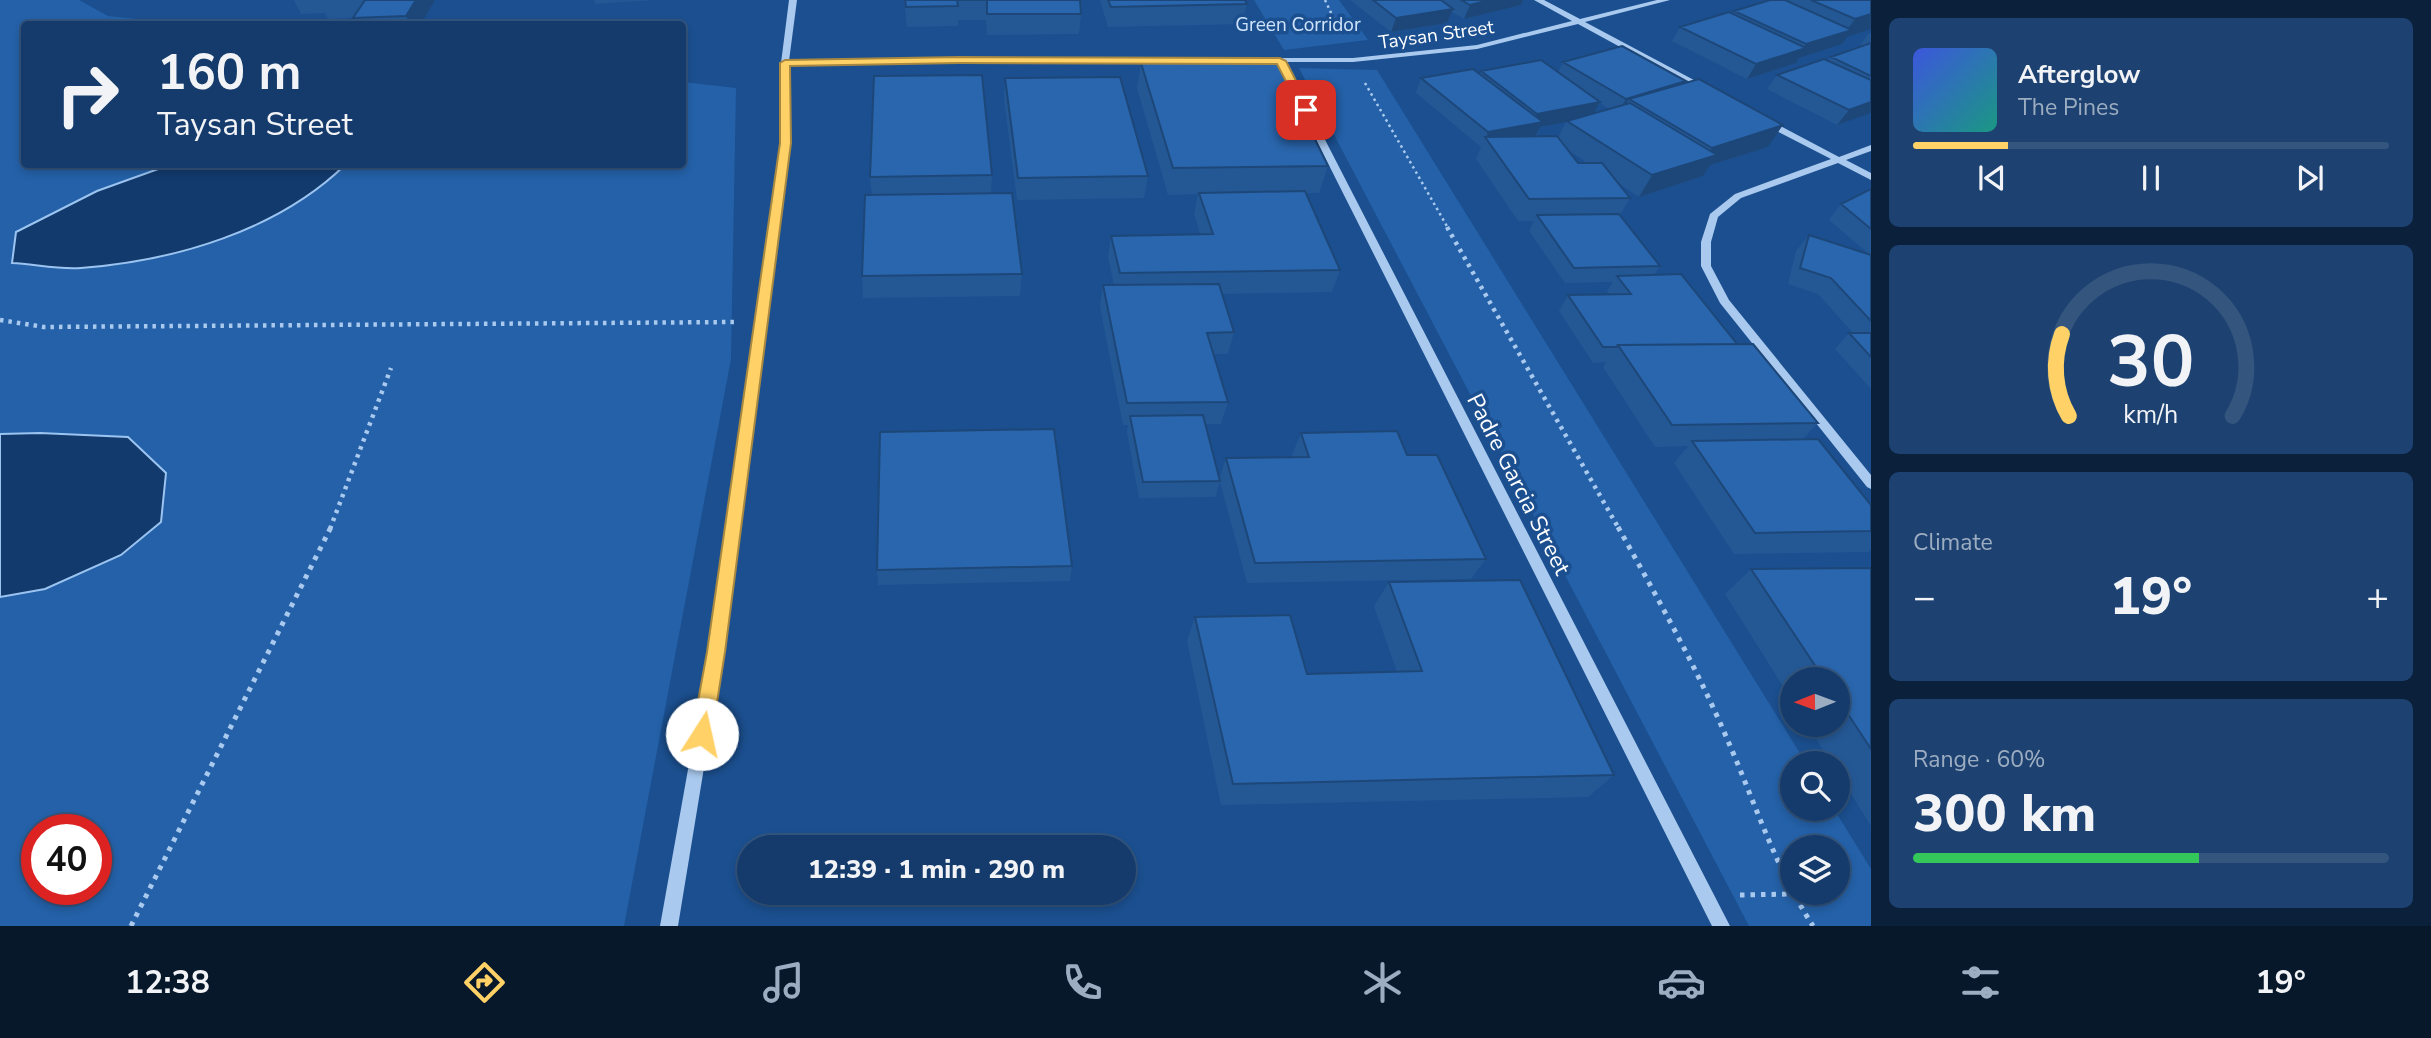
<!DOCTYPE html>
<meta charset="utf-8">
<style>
:root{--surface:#143b6b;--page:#1d4271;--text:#f1f3f6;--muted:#9dadc1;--line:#33557e;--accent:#ffd166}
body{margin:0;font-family:"Nunito Sans",sans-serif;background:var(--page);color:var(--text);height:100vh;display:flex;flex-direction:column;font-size:26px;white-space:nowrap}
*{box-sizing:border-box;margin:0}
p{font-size:23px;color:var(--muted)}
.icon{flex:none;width:38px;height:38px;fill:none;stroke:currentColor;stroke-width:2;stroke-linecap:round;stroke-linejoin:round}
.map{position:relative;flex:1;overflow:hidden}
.sheet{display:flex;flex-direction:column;gap:18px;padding:18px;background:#0b203b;width:560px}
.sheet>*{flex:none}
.top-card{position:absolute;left:21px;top:21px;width:665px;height:147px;border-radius:7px;box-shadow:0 4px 10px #0003,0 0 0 2px var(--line);background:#143b6b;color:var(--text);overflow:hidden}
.needle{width:46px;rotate:269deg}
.buttons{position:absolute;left:1780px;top:667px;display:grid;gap:14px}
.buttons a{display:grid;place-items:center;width:70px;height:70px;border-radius:50%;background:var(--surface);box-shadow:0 4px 10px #0003,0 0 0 2px var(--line);font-size:35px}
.speed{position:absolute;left:21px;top:814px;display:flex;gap:14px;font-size:35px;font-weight:700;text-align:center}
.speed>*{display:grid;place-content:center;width:91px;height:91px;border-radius:50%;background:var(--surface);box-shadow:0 4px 10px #0003,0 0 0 2px var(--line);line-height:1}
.speed .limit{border:10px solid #d22;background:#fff;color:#111}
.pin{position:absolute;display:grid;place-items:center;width:60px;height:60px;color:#fff;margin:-30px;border-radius:14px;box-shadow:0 4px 10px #0006}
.me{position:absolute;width:77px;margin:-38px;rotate:10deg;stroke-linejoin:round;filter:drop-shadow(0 0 5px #0008)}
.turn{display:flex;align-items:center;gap:24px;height:147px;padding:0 21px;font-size:32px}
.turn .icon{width:91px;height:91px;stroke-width:2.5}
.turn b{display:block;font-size:49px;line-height:60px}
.big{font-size:52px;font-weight:800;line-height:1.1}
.sheet .tile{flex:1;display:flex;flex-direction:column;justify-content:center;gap:10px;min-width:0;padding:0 24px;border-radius:10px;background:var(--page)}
.sheet .dial{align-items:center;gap:0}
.dial svg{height:182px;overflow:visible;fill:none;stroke:var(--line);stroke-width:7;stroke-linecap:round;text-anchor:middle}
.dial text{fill:var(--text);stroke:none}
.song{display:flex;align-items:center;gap:21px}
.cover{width:84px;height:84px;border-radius:10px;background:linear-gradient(135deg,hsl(230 70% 55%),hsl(170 70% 35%))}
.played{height:7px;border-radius:4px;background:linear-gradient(90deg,var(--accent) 20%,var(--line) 20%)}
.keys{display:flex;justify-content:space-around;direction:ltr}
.heat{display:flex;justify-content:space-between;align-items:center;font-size:38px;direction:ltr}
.charge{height:10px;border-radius:5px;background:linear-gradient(90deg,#34c759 60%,var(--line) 0)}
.trip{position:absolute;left:737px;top:835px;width:399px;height:70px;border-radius:35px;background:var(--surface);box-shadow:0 4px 10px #0003,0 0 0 2px var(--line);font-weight:800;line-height:70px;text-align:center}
.menu{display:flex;height:112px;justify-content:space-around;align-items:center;background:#08182b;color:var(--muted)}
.menu .icon{width:49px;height:49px}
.menu .current{color:var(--accent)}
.menu b{font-size:32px;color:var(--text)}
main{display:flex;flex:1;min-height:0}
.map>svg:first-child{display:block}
.green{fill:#2461a8;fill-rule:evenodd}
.water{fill:#123a6d;stroke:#9cc4f0;stroke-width:2}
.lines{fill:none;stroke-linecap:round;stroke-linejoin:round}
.path-far2{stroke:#a9c9ee;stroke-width:2.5;stroke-dasharray:2.5 3.5;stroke-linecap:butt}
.path-far1{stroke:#a9c9ee;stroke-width:4.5;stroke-dasharray:3.5 5;stroke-linecap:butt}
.path{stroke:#a9c9ee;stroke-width:5;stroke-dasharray:4.5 6;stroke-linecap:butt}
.minor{fill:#a9c9ee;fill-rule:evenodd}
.wall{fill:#245895;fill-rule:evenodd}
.shaded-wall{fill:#1d4779}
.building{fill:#2a66ad;stroke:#1d4779;stroke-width:2}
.route{fill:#ffd166;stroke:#a68842;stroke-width:2}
.labels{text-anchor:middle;stroke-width:7;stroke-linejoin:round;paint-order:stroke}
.far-park-label{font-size:19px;fill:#cfe3fa;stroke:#1b4f8f}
.far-street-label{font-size:19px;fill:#fff;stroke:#1b4f8f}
.street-label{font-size:23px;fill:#fff;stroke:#1b4f8f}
</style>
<main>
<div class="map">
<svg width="1871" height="926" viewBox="0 0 1871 926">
<rect width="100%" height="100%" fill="#1b4f8f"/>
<path class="green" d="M0 0H79L108 16 185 24H24V164H682L683 82 736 88 731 359 624 926H0ZM37 830H96V889H37Z
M1254 0H1339L1368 40 1284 50Z
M1299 68 1377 70 1806 763H1792V808L1834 809 1871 869V926H1749ZM1792 847H1838V892H1792Z"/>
<path class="water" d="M172 164 345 165C277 231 174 261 81 268 59 270 34 264 12 263L16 232 97 191Z
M40 433 128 437 166 473 161 522 121 555 45 589 0 597V434Z"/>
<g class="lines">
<path class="path-far2" d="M1325 0 1341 34
M1365 83 1448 228"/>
<path class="path-far1" d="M1447 227 1619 529
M0 320 44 327 735 322
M330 529 391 368"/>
<path class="path" d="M1618 527C1657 597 1697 668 1728 741 1755 803 1776 869 1813 926
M1740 895 1792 894
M131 926 331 527"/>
<path class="minor" d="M789 0H797L789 61 959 58H1353L1477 45 1572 21 1534 0H1544L1580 19 1657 0H1670L1585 22 1707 87V91H1701L1578 24 1477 49 1353 62H1285L1730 926H1712L1277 62H959L789 65 790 143 723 652 678 926H660L709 652 782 143 781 63Z
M1763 120H1769L1839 157 1871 145V151L1846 160 1871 173V180L1838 163 1741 198 1718 217 1711 242V266L1729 300 1871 475V489L1867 487 1720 303 1701 266V242L1710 214 1735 194 1831 159 1763 124Z"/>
</g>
<path class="wall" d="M294 0H435L421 24H356L353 18 328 19 325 13 301 14Z
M594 0H654L595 4Z
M904 0H1080L1081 14 1079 34 987 35 986 20H958V26L907 27Z
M1100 0H1245L1247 4 1242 24 1108 27Z
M1350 0H1523L1521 5 1464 19 1452 12 1447 23 1391 32Z
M1770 0H1871V29L1847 37 1842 44 1799 58 1796 63 1747 79 1672 41 1680 27 1733 14 1734 11Z
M1871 33V113L1837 125 1767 89 1777 75 1828 60 1831 57 1859 47 1868 34Z
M1563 62 1684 84 1768 147 1710 165 1703 176 1639 197 1619 184 1630 198 1620 215 1660 266 1654 275 1737 344 1818 423 1803 439 1871 505V549L1868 552 1734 554 1674 463 1688 446 1655 447 1603 367 1606 362 1593 363 1559 311 1568 295 1609 294 1607 291 1613 282 1565 283 1529 231 1534 221H1518L1476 159 1481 147 1416 93 1421 78 1480 74 1481 71 1558 72ZM1600 103 1609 109 1594 113ZM1566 122 1558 138 1536 137 1540 127ZM1568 151 1577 156 1587 163H1578Z
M1141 63 1328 166 1319 193H1305L1340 270 1332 292 1222 294 1234 332 1228 354H1214L1228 402 1221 424H1205L1219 479 1226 458 1293 457 1292 455 1301 433 1407 455 1486 559 1471 579 1247 583 1220 482 1215 497 1139 498 1127 432 1128 425H1123L1100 307 1103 285H1114L1108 257 1111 236 1200 234 1194 214 1198 194 1168 195 1137 88Z
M1005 78 1148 176 1144 198 1017 200 1004 99Z
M992 175 991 194 1022 274 1020 296 863 298 862 276 872 195 870 177Z
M1871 189V389L1835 349 1849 333H1853L1818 294 1788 284 1796 251 1809 235 1869 254 1829 220 1841 204Z
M1072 566 1070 581 878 585 877 570Z
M1871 568V826L1838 773V763H1831L1807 724H1838V679H1792V701L1725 594 1751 569Z
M1389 582 1614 775 1588 797 1221 805 1187 641 1195 617 1307 674 1397 672 1374 606Z"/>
<path class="shaded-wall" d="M416 0H435L421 24H410L406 16Z
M1490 0H1523L1521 5 1464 19 1470 5Z
M1453 9 1447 23 1391 32 1396 18Z
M1871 14V29L1847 37 1842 44 1799 58 1796 63 1747 79 1756 64 1803 49 1806 44 1846 31 1855 19Z
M1686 81 1677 96 1629 99 1622 112 1617 114 1626 99Z
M1600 102 1592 117 1540 127 1535 137 1486 138 1488 132 1533 124 1537 114Z
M1871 102V113L1837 125 1849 110Z
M1783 125 1768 147 1710 165 1703 176 1639 197 1652 175 1705 158 1712 148Z"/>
<path class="building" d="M365 0H416L406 16 353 18Z
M905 0H1080L1081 14H987V0H957L958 6 906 7Z
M1108 0H1245L1247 4 1111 7Z
M1373 0H1441L1453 9 1396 18Z
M1461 0H1490L1470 5Z
M1770 0H1785L1852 30 1806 44 1734 11Z
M1811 0H1871V14L1855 19Z
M1729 12 1806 48 1756 64 1680 27Z
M1871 43V76L1831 57Z
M1622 46 1686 81 1626 99 1563 62Z
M1824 59 1871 80V102L1849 110 1777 75Z
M1541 60 1600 102 1537 114 1481 71Z
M1277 61 1328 166 1173 168 1141 63Z
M1473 69 1543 122 1488 132 1421 78Z
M982 75 992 175 870 177 874 76Z
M1120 77 1148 176 1018 178 1005 78Z
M1699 79 1783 125 1712 148 1629 99Z
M1630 103 1717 155 1652 175 1567 121Z
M1557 136 1578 163H1602L1630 198 1529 199 1485 137Z
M1871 189V229L1841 204Z
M1305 191 1340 270 1120 273 1111 236 1213 234 1199 193Z
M1012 193 1022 274 862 276 865 195Z
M1619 214 1660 266 1574 268 1537 215Z
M1809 235 1871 255V321L1831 278 1800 268Z
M1681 274 1737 344 1618 345 1617 347H1603L1568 295 1631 294 1617 276Z
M1219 284 1234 332 1207 333 1228 402 1127 403 1103 285Z
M1849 333H1871V357Z
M1753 344 1818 423 1672 425 1618 345Z
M1203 415 1220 481 1143 482 1130 416Z
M1054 429 1072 566 877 570 880 432Z
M1397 431 1407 455H1437L1486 559 1255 563 1226 458 1309 457 1301 433Z
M1818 439 1871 505V531L1755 533 1692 441Z
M1871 568V749L1838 699V679H1824L1751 569Z
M1520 580 1614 775 1233 784 1195 617 1290 615 1307 674 1422 671 1389 582Z"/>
<path class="route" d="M959 57 1280 58 1286 61 1311 110 1302 112 1277 64 959 63 790 66 791 143 725 652 712 734 709 741 702 743 695 741 692 734 707 652 780 143V63L785 60Z"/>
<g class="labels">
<g class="far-park-label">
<text x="1298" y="31">Green Corridor</text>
</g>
<g class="far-street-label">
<text transform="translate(1436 34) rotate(-8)" y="7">Taysan Street</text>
</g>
<g class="street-label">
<text transform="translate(1519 484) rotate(63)" y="8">Padre Garcia Street</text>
</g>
</g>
</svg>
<div class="buttons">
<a><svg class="needle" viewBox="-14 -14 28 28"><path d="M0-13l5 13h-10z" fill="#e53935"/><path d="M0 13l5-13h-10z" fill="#9dadc1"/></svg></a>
<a><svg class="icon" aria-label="search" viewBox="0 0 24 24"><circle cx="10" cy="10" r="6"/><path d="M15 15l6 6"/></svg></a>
<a><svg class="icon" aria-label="layers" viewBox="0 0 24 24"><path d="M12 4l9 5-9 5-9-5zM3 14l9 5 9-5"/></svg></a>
</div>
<div class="speed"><div class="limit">40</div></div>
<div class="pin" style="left:1306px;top:110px;background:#d93025"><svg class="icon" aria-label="arrive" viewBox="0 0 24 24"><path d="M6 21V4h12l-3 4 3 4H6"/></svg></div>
<svg class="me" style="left:702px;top:734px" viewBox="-20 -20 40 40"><circle r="19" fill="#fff"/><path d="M0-13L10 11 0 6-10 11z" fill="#ffd166"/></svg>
<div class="trip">12:39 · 1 min · 290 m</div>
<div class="top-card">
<div class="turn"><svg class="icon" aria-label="right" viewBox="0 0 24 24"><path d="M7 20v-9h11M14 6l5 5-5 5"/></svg><div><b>160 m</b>Taysan Street</div></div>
</div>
</div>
<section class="sheet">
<div class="tile">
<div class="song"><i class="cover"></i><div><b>Afterglow</b><p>The Pines</p></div></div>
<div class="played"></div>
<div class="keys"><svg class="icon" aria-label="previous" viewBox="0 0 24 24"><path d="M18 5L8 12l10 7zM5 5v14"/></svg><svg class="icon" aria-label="pause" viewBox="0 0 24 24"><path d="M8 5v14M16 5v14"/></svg><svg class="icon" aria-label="next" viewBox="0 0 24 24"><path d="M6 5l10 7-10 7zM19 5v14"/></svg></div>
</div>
<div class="tile dial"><svg viewBox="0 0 100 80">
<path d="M14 69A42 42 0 1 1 86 69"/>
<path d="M14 69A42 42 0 0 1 11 33" stroke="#ffd166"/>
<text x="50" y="56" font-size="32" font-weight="700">30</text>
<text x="50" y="72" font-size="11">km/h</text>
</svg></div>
<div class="tile"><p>Climate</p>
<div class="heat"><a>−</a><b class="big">19°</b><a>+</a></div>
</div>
<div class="tile"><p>Range · 60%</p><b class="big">300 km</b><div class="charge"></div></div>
</section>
</main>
<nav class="menu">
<b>12:38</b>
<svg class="icon current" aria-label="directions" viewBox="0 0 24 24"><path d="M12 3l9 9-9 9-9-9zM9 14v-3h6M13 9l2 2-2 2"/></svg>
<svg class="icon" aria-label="music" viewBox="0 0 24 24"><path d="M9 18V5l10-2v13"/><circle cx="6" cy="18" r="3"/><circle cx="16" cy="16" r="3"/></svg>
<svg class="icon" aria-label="phone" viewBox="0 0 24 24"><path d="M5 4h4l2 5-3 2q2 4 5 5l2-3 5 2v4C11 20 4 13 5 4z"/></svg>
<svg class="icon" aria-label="climate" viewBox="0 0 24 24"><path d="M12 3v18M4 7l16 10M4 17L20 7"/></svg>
<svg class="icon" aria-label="car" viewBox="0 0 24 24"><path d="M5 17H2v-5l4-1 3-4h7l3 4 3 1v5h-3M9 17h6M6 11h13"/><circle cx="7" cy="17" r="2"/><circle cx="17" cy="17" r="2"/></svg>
<svg class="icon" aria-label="filters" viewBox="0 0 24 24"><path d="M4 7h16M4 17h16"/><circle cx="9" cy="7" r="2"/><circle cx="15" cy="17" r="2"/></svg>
<b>19°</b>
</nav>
